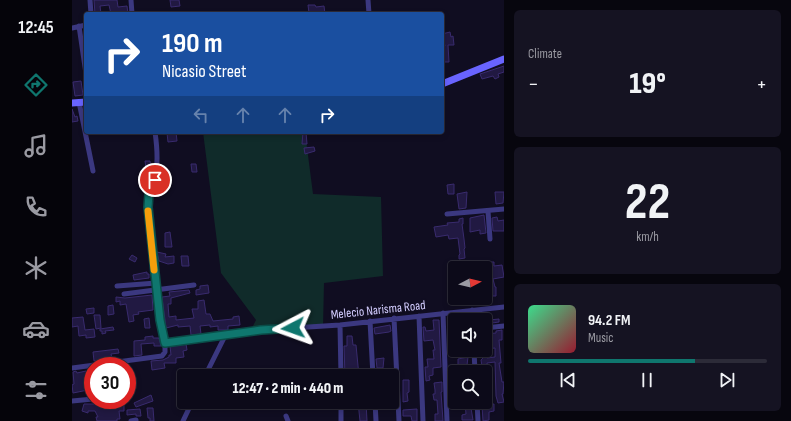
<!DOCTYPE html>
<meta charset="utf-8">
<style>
:root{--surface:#0c0a19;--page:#151322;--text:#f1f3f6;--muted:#9a9aa2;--line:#2c2b38;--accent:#0f766e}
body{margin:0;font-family:"Sofia Sans Condensed",sans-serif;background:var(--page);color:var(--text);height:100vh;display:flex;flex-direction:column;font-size:15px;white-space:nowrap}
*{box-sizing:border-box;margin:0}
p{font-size:13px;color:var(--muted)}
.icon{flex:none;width:22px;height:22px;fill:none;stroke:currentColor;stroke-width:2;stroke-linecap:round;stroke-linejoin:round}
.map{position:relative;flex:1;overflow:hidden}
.side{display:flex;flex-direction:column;gap:10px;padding:10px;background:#07060e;width:287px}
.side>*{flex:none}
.banner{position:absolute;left:12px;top:12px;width:360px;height:122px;border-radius:4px;box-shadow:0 2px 6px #0003,0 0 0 1px var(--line);background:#1a4fa0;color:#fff;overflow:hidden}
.needle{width:26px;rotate:83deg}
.controls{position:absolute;left:376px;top:261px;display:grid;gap:8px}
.controls a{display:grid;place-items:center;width:44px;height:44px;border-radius:4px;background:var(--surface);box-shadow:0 2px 6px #0003,0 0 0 1px var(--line);font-size:20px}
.speed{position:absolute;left:12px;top:357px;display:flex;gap:8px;font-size:20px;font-weight:700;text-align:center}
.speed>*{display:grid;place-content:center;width:52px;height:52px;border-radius:50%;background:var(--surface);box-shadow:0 2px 6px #0003,0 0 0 1px var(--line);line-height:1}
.speed .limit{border:6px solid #d22;background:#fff;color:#111}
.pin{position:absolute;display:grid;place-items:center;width:34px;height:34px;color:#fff;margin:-17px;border:2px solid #fff;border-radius:50%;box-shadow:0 1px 4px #0007}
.me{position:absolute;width:44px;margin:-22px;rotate:266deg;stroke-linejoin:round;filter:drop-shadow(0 0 3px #0008)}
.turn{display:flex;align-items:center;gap:14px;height:84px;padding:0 12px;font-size:18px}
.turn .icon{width:52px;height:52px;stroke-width:2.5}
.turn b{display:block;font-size:28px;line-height:34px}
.lanes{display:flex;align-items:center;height:38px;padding:0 12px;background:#0003;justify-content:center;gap:20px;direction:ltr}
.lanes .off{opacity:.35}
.big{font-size:30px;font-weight:800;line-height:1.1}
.side .widget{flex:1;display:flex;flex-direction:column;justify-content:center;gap:6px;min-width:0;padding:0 14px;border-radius:6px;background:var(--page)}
.side .dial{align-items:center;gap:0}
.dial b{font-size:52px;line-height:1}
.song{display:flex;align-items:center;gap:12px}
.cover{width:48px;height:48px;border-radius:6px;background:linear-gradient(135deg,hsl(150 70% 55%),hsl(350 70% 35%))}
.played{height:4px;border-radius:2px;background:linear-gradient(90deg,var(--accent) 70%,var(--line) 70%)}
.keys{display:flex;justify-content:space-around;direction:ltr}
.heat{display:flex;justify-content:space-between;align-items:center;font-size:22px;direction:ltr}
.trip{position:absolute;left:105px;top:369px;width:222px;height:40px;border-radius:4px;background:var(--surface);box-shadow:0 2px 6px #0003,0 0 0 1px var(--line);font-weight:800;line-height:40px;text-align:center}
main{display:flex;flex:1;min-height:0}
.tabs{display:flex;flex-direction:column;width:72px;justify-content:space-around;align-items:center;background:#05040a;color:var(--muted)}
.tabs .icon{width:28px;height:28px}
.tabs .on{color:var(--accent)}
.tabs b{font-size:18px;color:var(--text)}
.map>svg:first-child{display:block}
.green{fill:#102b2a}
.building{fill:#211942;stroke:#392b6e}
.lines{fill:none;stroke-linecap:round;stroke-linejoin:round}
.street{stroke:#3b3880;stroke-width:5}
.secondary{stroke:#6964ff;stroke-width:7}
.route-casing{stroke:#0a4d48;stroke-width:10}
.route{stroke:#0f766e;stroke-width:7}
.slow{stroke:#f59e0b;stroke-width:7}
.labels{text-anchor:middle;stroke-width:4;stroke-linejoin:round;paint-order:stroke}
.street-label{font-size:13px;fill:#d3cdff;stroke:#100d21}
</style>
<main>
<nav class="tabs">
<b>12:45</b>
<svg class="icon on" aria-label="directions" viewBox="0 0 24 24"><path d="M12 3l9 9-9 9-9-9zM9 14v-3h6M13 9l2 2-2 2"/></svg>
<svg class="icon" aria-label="music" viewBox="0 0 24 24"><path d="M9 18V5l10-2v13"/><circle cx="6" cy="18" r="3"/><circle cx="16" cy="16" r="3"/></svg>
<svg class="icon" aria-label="phone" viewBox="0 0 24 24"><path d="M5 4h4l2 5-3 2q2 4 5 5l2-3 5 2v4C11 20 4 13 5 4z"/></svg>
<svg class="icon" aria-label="climate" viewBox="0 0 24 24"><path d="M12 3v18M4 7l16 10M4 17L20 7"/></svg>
<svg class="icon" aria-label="car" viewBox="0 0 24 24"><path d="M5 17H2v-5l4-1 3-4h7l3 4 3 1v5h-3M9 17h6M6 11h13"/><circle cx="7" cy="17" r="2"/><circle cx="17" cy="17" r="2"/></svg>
<svg class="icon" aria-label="filters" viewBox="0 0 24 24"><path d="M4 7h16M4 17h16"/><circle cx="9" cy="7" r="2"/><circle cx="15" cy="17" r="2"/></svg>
</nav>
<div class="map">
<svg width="432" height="421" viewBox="0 0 432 421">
<rect width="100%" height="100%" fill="#100d21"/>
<path class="green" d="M131 132H233L241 194 309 197 311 276 252 283 251 327 180 328 184 320 149 273Z"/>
<path class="building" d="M22 0H45L46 7 55 6 56 14H48V13L39 14 37 5 28 6 29 14H23Z
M98 0H107L108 6 99 7Z
M236 5H243L244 7 252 6 253 14H246V12L237 13Z
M378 32 379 37 381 36 382 45H376L377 62H370V46H373L370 34Z
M432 66V72L426 74 427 77 423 79 421 76 410 79 408 74Z
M9 81 11 95 3 96 1 82Z
M0 109 3 117 5 116 6 121 0 122Z
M104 132 105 141 96 142 95 133Z
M231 132H234L235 144H230Z
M242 147 243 151 233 154 232 148Z
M73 161H78L79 168H74Z
M119 164H124L125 172H120Z
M382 184V194H376L375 185Z
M395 192 394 208 387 209 385 194Z
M423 192H432L431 203 424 204Z
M412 215 414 233 408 234V230L398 232V218Z
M425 217 426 221 432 220V231H421L420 218Z
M391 218V224H390L392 239 393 248 392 249 393 258 387 259V255L388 254 386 238 377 239 376 235 364 237 362 227 376 225 375 223 387 222V219Z
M98 232 100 247H93V233Z
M85 252 94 254 93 257 102 256V263L96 264 87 261Z
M60 255 65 258 63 262 57 259Z
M109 256H116L117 266H110Z
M414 262H422V266L430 265 432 277 421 279 423 287H424V296H419L414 275Z
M75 272V274H77V278L62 280 61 275Z
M136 285 137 293 124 295V290L128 289V286Z
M117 290 118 293 99 298V304H96L97 317 104 316V320L122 318 120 309H126V301L132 300 134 314H138L141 321 161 319V317L167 316 168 325 156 326V330H146V326L138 327V325L128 326 129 334 119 335 118 326 106 327V325L94 328 90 297 98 296 97 292Z
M80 295 81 310 66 312 67 314 61 315 62 321 57 322 54 304 48 305V301L44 302V297L53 298Z
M41 305 42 314 36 315V306Z
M22 308V313L15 314 14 309Z
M413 314 414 320H407L406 315Z
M22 315H28L29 328 24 329Z
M391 316 392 320H383V338H376V330H378L376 317Z
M11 317 13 330 22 329 23 337 14 338V335L7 336 6 326 0 327V318Z
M77 318 78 328H73L72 319Z
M427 319V322L420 323 417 320Z
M361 320H367L369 367 361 368V375L357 376 358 380 354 381 353 367H356L355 359H362L361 350H363L361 340 352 341 351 327H353L354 331 362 330Z
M318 325 319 331 317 332 303 334 302 328Z
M41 327 42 330 33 331 34 333 30 334V331H28V329Z
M430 330V340H427L429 363H427L430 382H432L431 394H430L432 402 426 403 424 396 423 362 415 363 416 378H413V372H409L408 366H410L409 360 411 358V351H415V358L423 357V348L413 349V334L424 333V331Z
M81 336V338H87L89 346H82V343L69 344 70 355 62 356V341L73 340V337Z
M275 336H280L281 345H284L287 376H273L272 346H275Z
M114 344 115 350 111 351 112 357 104 358V363H92L93 368 80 370 79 361 91 360 97 357V355H99L98 346Z
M382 348 383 354 377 355 376 349Z
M46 349 47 353 39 354 40 358 22 361 21 352Z
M396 357 395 365H398L399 370H396V372H380V369L386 368V359Z
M312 358 311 368H305L304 359Z
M4 371 5 373 14 371 16 382 21 381V389L1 393 0 385 2 384 1 372Z
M331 380H337V392L335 393 336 401 331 402Z
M383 381V390H378V382Z
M370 382V392H369L371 421H363V414H366L365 400H362L361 394H363V390L362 383Z
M79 395 81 401 64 407 62 403Z
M25 400H52L53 403 52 404V411H47L48 419H45V421H25L24 417H26L23 411H16V413L10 411 12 404H24Z
M286 402H294L295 421H288Z
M393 402H398L401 420H390V415L394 414Z
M422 404V411L417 412V420L411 421 410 405Z
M75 408H81L82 421H78V418H76Z
M68 409 69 416H64V414L55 415V410Z
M345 409V421H340L339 416H331V410Z"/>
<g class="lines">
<path class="street" d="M18 0 19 14
M59 0 60 14
M296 0 297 14
M7 26 14 74
M0 28 14 25
M7 102 21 171
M83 132C85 146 86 160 84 173 82 185 76 194 76 207L88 320 93 343
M416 211 418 239
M375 214 432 209
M45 286 84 283
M52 294 122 285
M400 310 401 320
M371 313 375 421
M347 316 351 421
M322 318 327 421
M298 321 301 376
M268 325 269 376
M413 328 432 326
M402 350 403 372
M0 368 90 356 93 352V343L189 330 268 325 432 307
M133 376 154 334
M0 401 21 399
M269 402V421
M303 402 304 421
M405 402 406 421
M214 416 216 421
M59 421 64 420
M111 421 120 402"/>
<path class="secondary" d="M370 84 432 59
M0 103 14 102"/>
</g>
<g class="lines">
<defs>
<path id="route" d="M83 180 77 194 76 207 88 320 93 343 189 330 221 328"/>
</defs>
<use href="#route" class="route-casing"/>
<use href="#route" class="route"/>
<path class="slow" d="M76 211 82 270"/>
</g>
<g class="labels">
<g class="street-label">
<text transform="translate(306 309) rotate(-6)" y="5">Melecio Narisma Road</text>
</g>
</g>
</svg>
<div class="controls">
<a><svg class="needle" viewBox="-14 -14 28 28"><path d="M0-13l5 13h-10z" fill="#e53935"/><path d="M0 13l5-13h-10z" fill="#9a9aa2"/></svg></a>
<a><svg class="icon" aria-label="sound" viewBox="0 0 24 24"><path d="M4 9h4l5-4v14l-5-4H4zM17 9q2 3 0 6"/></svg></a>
<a><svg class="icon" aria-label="search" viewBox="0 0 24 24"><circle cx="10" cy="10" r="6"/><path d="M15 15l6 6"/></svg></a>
</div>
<div class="speed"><div class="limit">30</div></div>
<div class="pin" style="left:83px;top:180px;background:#d93025"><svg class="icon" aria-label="arrive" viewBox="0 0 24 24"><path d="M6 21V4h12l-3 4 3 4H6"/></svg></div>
<svg class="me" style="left:221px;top:328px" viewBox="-20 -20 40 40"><path d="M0-17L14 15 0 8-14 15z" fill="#0f766e" stroke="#fff" stroke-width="4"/></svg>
<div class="trip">12:47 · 2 min · 440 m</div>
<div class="banner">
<div class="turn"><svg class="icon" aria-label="right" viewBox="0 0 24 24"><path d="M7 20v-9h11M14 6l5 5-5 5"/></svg><div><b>190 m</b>Nicasio Street</div></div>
<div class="lanes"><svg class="icon off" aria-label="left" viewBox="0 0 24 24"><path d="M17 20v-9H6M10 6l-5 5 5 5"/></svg><svg class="icon off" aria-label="ahead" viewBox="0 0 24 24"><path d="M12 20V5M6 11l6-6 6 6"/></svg><svg class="icon off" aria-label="ahead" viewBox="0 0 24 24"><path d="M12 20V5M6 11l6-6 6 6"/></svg><svg class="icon" aria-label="right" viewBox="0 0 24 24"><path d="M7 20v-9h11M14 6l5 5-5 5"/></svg></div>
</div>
</div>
<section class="side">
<div class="widget"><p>Climate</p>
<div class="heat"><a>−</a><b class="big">19°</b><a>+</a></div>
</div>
<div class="widget dial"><b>22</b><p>km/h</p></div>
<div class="widget">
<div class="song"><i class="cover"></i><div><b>94.2 FM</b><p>Music</p></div></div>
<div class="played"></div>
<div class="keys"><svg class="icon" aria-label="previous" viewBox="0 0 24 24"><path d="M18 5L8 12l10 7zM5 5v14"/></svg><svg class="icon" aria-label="pause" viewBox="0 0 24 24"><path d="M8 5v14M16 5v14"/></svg><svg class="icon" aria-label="next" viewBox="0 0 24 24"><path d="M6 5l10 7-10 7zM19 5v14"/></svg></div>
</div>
</section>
</main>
